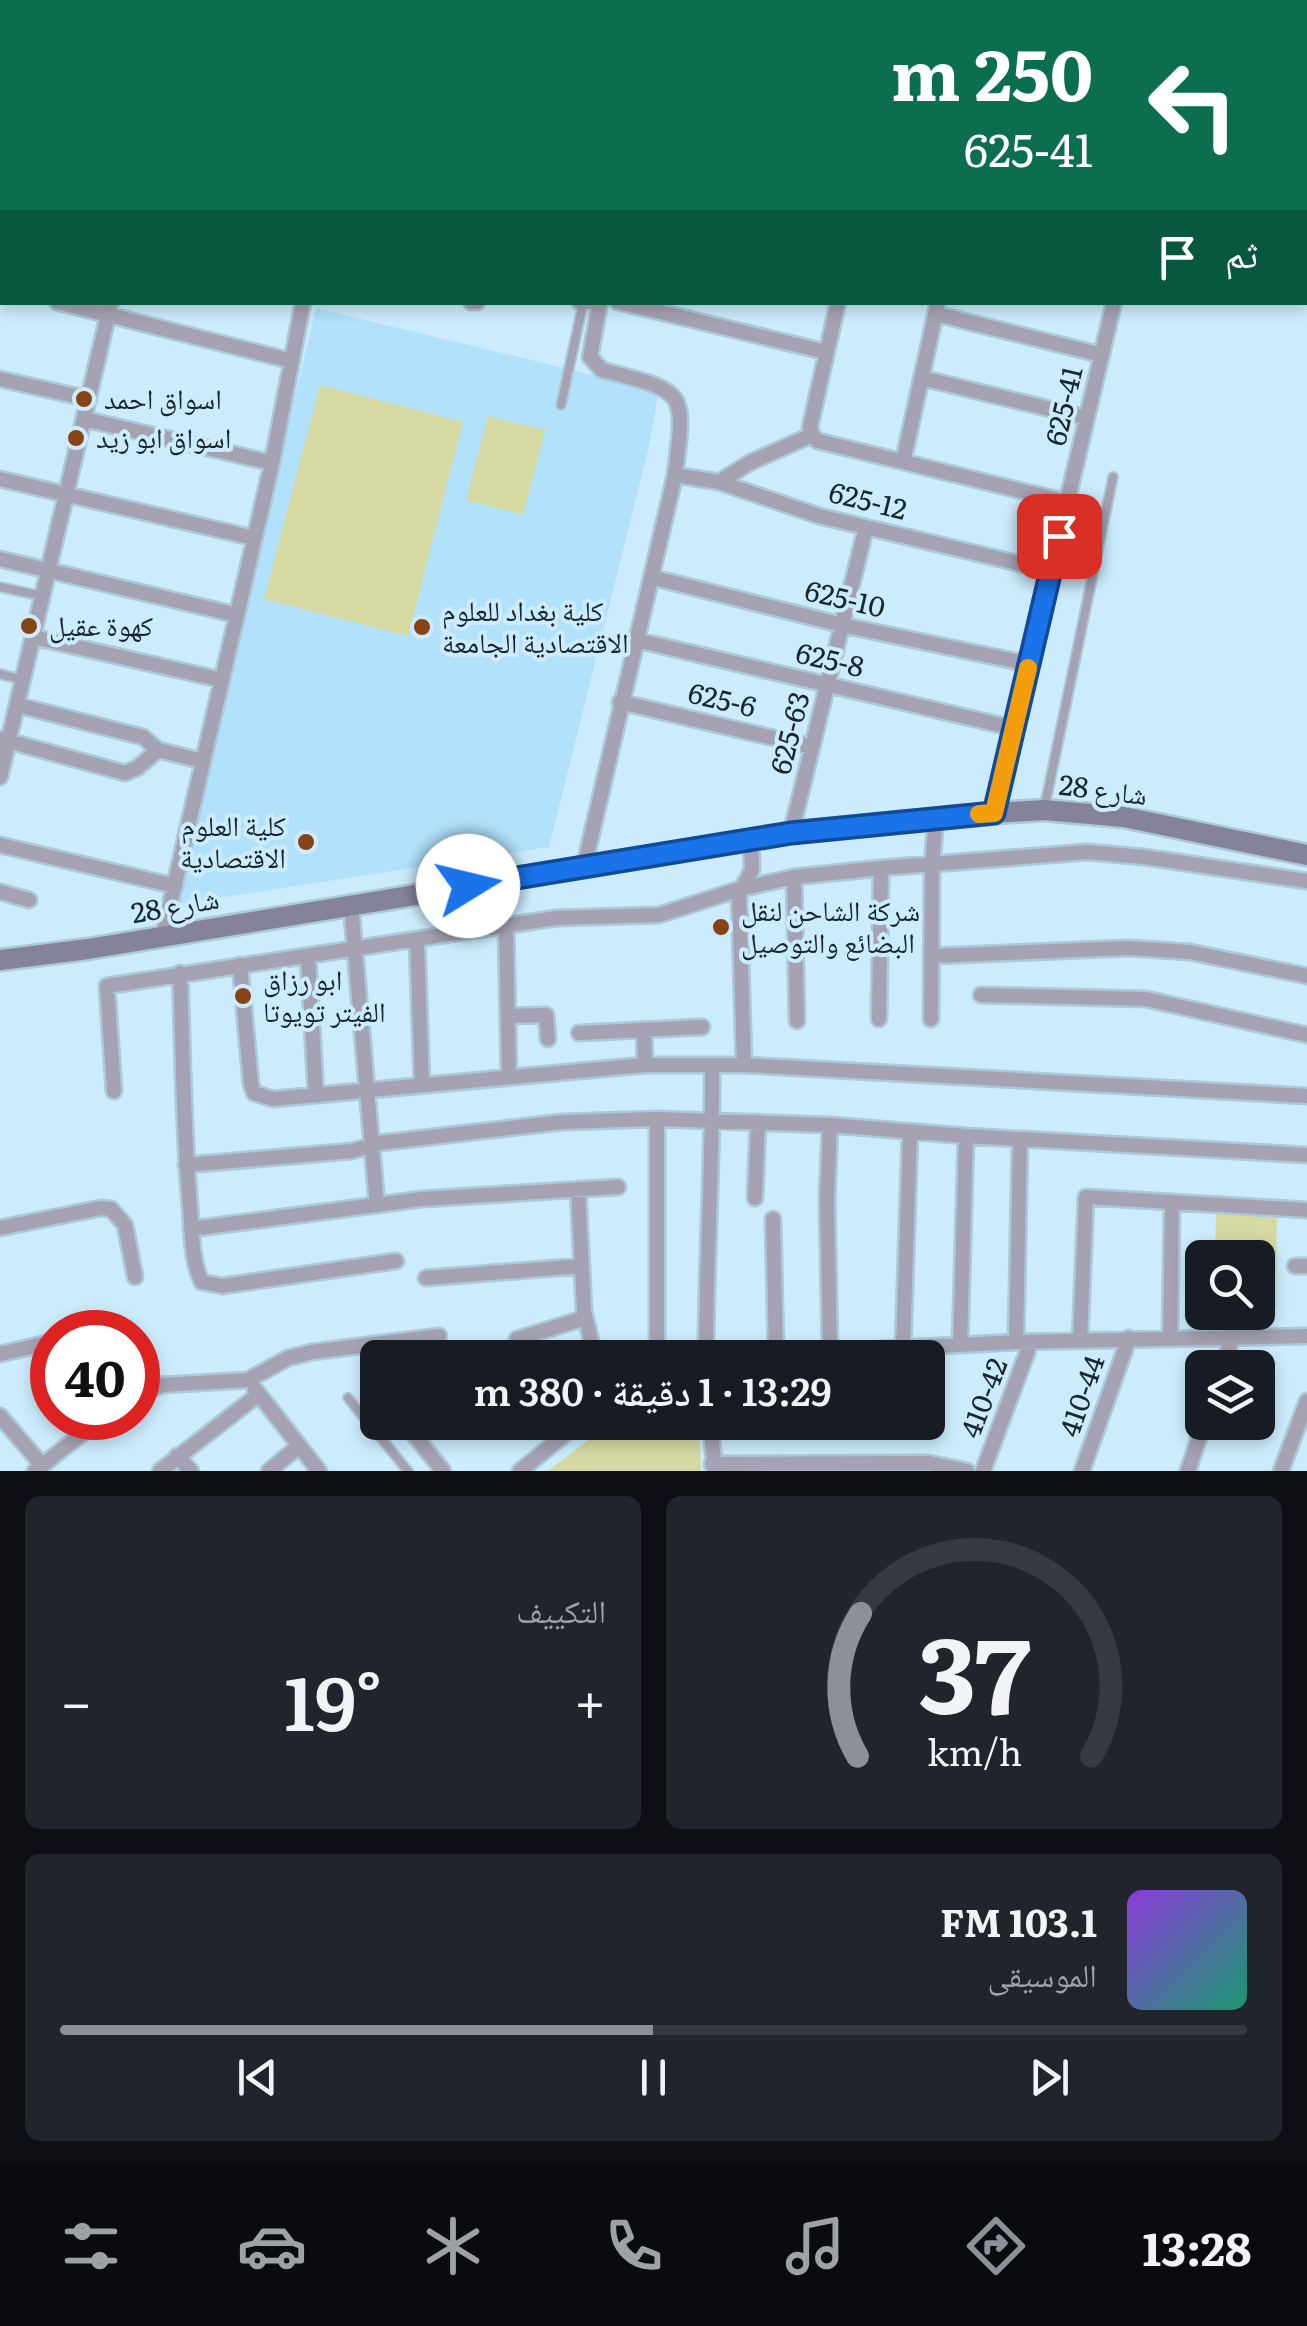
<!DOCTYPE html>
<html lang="ar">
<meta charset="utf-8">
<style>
:root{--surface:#171b24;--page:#20242c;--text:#f1f3f6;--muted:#9ea1a6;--line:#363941;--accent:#8c9099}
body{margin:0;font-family:Literata,"Noto Naskh Arabic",serif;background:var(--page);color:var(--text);direction:rtl;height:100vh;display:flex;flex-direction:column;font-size:38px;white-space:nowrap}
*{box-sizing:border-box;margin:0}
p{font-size:32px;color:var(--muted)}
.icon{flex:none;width:55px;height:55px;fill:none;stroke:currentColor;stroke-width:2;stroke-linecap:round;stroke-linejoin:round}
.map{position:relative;height:1471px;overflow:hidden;direction:ltr}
.drawer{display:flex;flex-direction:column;gap:25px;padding:25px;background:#0d0f14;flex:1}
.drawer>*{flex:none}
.hud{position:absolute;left:0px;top:0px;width:1308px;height:305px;box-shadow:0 5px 15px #0003;direction:rtl;background:#0b6e4f;color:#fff;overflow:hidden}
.fabs{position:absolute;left:1185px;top:1240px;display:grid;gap:20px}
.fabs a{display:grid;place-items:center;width:90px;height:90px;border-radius:15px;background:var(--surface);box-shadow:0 5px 15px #0003;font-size:50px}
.speed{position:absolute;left:30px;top:1310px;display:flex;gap:20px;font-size:50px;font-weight:700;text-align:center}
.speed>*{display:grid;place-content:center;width:130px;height:130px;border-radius:50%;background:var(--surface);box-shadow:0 5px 15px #0003;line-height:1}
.speed .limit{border:15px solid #d22;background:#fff;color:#111}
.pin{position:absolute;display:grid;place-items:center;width:85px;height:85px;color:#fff;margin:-42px;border-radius:20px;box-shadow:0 5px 15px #0006}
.me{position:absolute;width:110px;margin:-55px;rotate:81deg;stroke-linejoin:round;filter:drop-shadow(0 0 8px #0008)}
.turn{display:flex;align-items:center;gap:35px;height:210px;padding:0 50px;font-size:45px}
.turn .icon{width:130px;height:130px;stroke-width:2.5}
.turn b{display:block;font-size:70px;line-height:85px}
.then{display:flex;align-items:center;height:95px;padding:0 50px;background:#0003;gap:20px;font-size:38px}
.big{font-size:75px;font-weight:600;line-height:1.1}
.drawer .card{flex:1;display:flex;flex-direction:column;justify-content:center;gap:15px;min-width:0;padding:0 35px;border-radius:15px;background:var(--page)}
.drawer .dial{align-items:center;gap:0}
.dial svg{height:260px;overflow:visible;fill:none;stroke:var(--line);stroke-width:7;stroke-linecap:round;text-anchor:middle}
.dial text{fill:var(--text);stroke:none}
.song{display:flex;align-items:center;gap:30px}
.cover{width:120px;height:120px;border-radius:15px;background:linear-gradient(135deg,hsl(270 70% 55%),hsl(160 70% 35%))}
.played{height:10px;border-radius:5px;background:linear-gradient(90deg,var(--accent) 50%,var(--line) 50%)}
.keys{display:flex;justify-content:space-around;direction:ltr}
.heat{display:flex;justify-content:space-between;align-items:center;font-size:55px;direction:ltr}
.drawer .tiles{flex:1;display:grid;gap:25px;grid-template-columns:1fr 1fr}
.card:last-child{grid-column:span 2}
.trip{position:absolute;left:360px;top:1340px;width:585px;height:100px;border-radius:15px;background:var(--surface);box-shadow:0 5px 15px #0003;font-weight:600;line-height:100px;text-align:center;direction:rtl}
.tabs{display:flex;height:160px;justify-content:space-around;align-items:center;background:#090b0e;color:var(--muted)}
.tabs .icon{width:70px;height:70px}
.tabs .selected{color:var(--accent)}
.tabs b{font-size:45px;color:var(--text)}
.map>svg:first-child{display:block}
.built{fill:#b2e2fb}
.green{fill:#d6d9a2}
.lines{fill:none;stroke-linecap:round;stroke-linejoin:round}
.lane-casing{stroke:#acc9d8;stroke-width:12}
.street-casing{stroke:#acc9d8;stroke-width:19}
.secondary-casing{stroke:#acc9d8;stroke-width:25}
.lane{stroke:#a5a3b3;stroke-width:8}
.street{stroke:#a5a3b3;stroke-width:14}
.secondary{stroke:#85839a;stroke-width:20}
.route-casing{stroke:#114b97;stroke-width:25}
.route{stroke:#1a73e8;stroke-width:18}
.slow{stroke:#f59e0b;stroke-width:18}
.poi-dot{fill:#864315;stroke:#ccecfd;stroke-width:4}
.labels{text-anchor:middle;stroke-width:8;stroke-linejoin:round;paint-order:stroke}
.poi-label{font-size:28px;fill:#18272f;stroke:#ccecfd;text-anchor:start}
.street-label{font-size:28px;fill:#18272f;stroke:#ccecfd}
</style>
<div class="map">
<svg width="1307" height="1471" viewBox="0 0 1307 1471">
<rect width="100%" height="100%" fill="#ccecfd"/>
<path class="built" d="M316 308 659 391 649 446 549 847 173 905Z"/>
<path class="green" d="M320 385 463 422 408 636 264 599Z
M488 416 545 430 523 515 466 500Z
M1216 1214 1277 1215 1276 1308H1258V1258H1215Z
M611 1423H699L701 1471H548Z"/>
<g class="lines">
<defs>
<path id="lane" d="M748 2 749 0
M819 2 820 0
M972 2V0
M1042 2 1043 0
M1221 2 1222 0
M561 405 583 304
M0 587 42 596
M0 674 23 680
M1044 810 1113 477
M348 1398 408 1471"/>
<path id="street" d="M18 2 19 0
M84 2V0
M152 2V0
M218 2 219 0
M282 2V0
M463 2 464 0
M652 2 653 0
M1136 2 1137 0
M1304 2 1305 0
M0 85 2 74
M0 190 2 191
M1305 271 1307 272
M0 288 2 289
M57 302 292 361
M471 302H477
M580 302H599
M618 302 826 352
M838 302 810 427 812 435 818 441 1067 502
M936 314 1102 355
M922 378 1087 418
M0 379 89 399
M84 419 272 463
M903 462 938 302
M675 475 719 482 819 516 1051 571
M0 479 254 538
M719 482 751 462 812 435
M0 559 237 615
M651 577 842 625 1029 664
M33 637 222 680
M636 640 1013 728
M620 702 812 747
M17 705 143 737 158 750 202 761
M1 739 125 773 137 768 158 750
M0 777 111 302
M994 813 1114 302
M791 833 866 527
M0 845 175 886
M584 867 675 475C686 388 686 392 602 370L590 357 600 302
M794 877 797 1021
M0 892 29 900
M351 905 377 1205
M506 926 509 1076
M163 935 272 463 303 302
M417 940 422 1085
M308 956 316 1095
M934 956 1128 948 1190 952 1307 976
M240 965 251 1084 254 1093 273 1099 645 1065H744L1307 1096
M180 973C183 1051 183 1129 190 1206 192 1230 191 1261 202 1282L222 1286 396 1261
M981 995 1146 999 1307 1035
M508 1016 546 1015 548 1039
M879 1019 881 868
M931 1019 932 865 936 818
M644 1030 645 1065
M579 1033 702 1027
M744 1065 739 894 752 870 751 840
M114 1091 107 986 556 918 659 915 740 889 794 877 881 868 1087 852 1144 857 1307 881
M830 1125 827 1199 830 1350
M186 1165 352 1151 379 1143 562 1122 657 1119 830 1125 966 1136 1307 1155
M578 1189 584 1311 595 1358
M755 1198 758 1122
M773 1219 776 1353
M0 1228 101 1208 111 1209 125 1225 135 1277
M191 1229 422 1199 618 1187
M1295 1266H1307
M426 1278 582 1266
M1170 1338 1172 1202
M517 1339 585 1318
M1080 1340 1086 1197 1307 1210
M1016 1342 1020 1139
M960 1345 966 1136
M903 1347 910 1132
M0 1354 52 1342
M657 1358V1119
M706 1358C706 1260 713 1163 712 1065
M707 1358 1016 1342 1307 1336
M1222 1368 1233 1336
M255 1389 319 1471
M138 1396 161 1385 248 1380 288 1358 312 1352 439 1336
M0 1416 42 1465
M404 1422 443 1471
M710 1422 715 1470
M177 1456 191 1471
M712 1464 929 1463 967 1471
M35 1471 102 1418
M160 1471 259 1394
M269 1471 299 1446
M520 1471 580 1422
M983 1471 1031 1342
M1082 1471 1129 1338
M1188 1471 1204 1422
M1281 1471 1307 1401"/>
<path id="secondary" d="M784 0 794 2
M908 2 909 0
M1305 121 1307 122
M0 960 88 949 791 833 994 813 1044 810 1124 817 1307 855"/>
</defs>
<use href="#lane" class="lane-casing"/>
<use href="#street" class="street-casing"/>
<use href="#secondary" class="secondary-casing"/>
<use href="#lane" class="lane"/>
<use href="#street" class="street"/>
<use href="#secondary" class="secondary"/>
</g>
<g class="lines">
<defs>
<path id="route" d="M468 886 791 833 994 813 1059 536"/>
</defs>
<use href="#route" class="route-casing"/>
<use href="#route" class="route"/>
<path class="slow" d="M979 814 994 813 1028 668"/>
</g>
<g class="poi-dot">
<circle cx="84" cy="399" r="10"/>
<circle cx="76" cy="438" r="10"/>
<circle cx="29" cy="626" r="10"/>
<circle cx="422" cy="627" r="10"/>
<circle cx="306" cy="842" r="10"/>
<circle cx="721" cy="927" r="10"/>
<circle cx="243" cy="996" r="10"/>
</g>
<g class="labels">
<g class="poi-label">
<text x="104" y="409">اسواق احمد</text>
<text x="96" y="448">اسواق ابو زيد</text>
<text x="442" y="621">كلية بغداد للعلوم<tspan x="442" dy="32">الاقتصادية الجامعة</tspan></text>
<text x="49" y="636">كهوة عقيل</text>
<text x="286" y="836" text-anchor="end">كلية العلوم<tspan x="286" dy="32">الاقتصادية</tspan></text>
<text x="741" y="921">شركة الشاحن لنقل<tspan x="741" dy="32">البضائع والتوصيل</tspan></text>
<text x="263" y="990">ابو رزاق<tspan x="263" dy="32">الفيتر تويوتا</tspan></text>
</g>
<g class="street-label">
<text transform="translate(1064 406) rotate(-77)" y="10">625-41</text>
<text transform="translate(868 501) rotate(14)" y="10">625-12</text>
<text transform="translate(845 599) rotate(13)" y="10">625-10</text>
<text transform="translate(830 660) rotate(13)" y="10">625-8</text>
<text transform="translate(722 700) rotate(13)" y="10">625-6</text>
<text transform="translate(790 733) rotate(-76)" y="10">625-63</text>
<text transform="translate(1103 790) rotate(7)" y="10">شارع 28</text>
<text transform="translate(175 906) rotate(-10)" y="10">شارع 28</text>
<text transform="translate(1082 1396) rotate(-71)" y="10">410-44</text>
<text transform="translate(984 1398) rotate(-69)" y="10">410-42</text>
</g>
</g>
</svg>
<div class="fabs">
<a><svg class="icon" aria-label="search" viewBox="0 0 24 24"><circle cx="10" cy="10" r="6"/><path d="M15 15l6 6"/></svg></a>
<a><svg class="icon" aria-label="layers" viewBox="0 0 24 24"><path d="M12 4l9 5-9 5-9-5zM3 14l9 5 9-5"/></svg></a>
</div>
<div class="speed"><div class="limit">40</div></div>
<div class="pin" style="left:1059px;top:536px;background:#d93025"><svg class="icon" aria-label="arrive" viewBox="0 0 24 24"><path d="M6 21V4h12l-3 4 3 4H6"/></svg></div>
<svg class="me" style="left:468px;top:886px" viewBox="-20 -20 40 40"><circle r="19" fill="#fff"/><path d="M0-13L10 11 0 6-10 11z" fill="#1a73e8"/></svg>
<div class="trip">13:29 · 1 دقيقة · 380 m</div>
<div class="hud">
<div class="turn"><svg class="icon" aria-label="left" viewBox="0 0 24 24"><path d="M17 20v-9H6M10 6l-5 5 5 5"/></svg><div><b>250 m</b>625-41</div></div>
<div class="then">ثم<svg class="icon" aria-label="arrive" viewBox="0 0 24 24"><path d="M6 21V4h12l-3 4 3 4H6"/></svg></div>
</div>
</div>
<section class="drawer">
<div class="tiles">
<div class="card dial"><svg viewBox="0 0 100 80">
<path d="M14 69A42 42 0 1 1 86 69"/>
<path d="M14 69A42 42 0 0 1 15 25" stroke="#8c9099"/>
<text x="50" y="56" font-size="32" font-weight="700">37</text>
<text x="50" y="72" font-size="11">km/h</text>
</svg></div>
<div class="card"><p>التكييف</p>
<div class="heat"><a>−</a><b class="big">19°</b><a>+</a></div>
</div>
<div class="card">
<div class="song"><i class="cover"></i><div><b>103.1 FM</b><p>الموسيقى</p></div></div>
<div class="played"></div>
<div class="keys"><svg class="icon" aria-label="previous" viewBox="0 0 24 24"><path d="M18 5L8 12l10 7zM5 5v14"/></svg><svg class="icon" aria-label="pause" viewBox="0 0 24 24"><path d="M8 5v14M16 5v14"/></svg><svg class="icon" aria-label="next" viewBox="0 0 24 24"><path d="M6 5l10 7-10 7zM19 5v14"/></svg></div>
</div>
</div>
</section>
<nav class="tabs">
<b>13:28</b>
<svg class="icon selected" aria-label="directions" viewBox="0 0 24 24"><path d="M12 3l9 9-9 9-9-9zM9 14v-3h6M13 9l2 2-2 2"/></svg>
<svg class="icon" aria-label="music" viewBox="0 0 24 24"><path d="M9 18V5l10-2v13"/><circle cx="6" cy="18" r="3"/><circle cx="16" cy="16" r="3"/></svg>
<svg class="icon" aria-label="phone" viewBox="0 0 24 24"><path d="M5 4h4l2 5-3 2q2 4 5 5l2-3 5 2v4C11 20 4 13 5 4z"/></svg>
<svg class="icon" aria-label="climate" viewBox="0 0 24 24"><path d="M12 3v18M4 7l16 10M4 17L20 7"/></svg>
<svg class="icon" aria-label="car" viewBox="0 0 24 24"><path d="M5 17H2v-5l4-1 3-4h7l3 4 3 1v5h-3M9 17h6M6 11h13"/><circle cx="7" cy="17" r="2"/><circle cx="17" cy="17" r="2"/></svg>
<svg class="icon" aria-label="filters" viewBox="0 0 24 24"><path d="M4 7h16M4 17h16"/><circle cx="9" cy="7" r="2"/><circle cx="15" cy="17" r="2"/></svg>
</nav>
